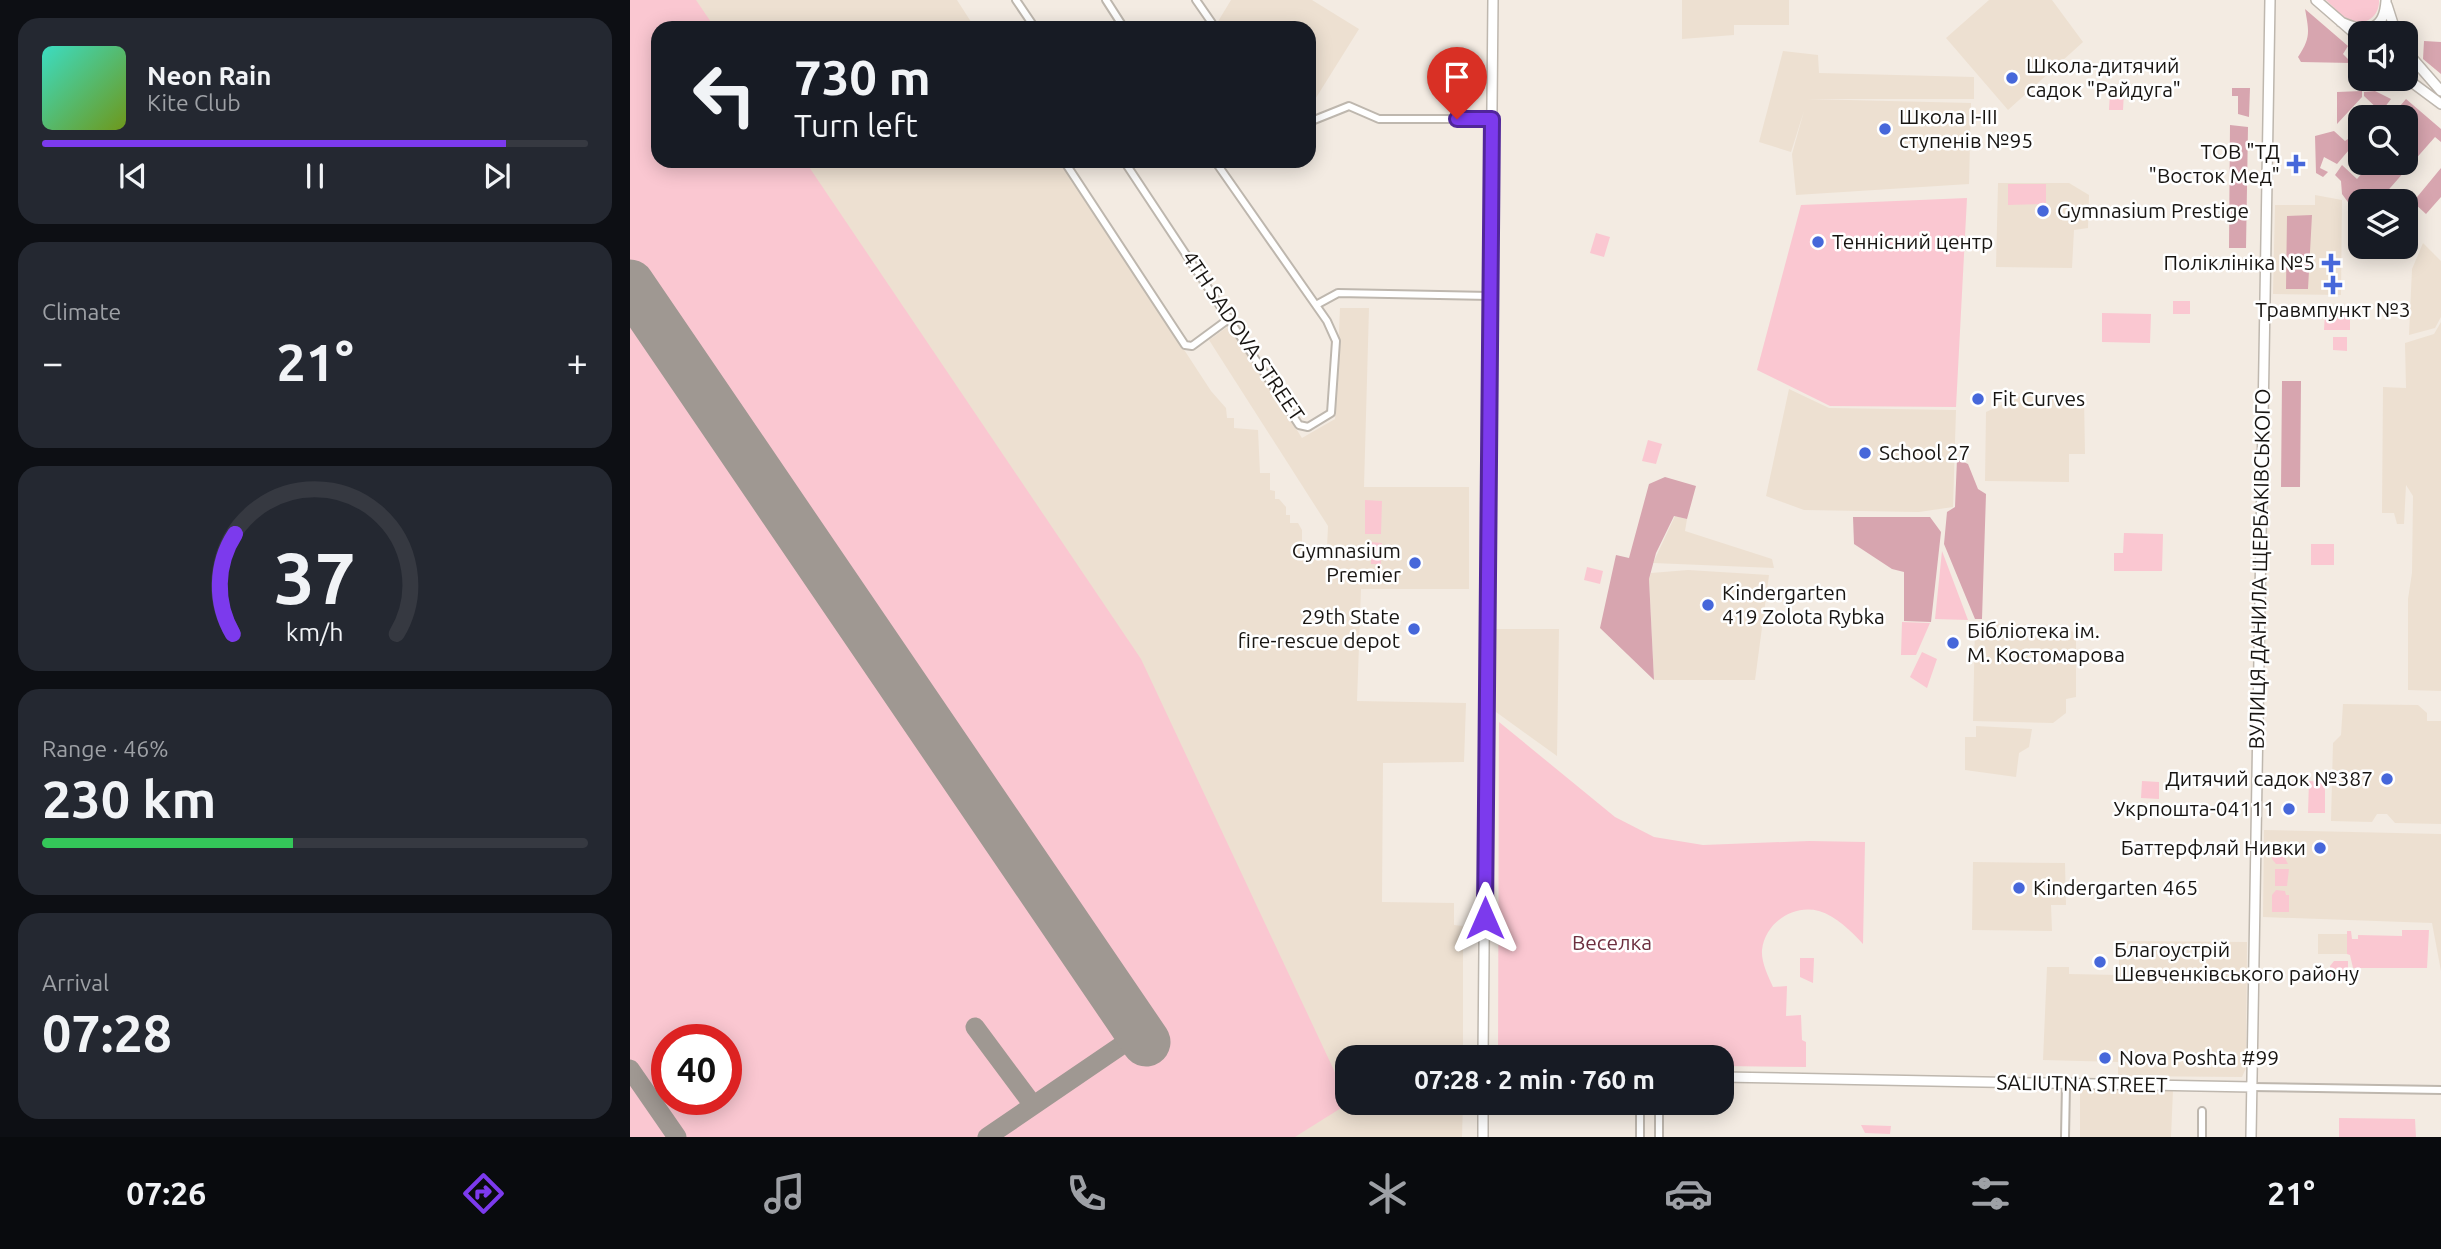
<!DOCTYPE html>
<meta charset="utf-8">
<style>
:root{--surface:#171b24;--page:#242831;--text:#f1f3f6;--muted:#9ea1a6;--line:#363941;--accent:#7c3aed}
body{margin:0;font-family:Ubuntu,sans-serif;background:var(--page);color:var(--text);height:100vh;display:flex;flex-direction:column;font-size:26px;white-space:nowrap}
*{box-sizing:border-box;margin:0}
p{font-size:23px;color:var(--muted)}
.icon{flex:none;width:38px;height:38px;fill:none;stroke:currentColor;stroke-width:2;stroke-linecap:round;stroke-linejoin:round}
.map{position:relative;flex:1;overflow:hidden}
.drawer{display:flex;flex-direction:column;gap:18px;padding:18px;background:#0d0f14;width:630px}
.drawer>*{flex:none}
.guide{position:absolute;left:21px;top:21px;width:665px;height:147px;border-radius:21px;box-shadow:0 4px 18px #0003;background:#171b24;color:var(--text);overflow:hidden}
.controls{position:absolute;left:1718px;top:21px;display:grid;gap:14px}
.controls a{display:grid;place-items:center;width:70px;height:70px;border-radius:14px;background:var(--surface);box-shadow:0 4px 18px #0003;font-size:35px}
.speed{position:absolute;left:21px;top:1024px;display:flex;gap:14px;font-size:35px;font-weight:700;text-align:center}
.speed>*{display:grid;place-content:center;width:91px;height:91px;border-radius:50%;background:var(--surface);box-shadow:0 4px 18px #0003;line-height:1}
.speed .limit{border:10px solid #d22;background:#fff;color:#111}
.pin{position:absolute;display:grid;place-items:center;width:60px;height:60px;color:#fff;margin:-72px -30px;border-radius:50% 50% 50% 0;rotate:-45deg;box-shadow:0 0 7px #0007}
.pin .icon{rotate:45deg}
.me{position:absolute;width:77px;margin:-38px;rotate:0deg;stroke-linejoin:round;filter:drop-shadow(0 0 5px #0008)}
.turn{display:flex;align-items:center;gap:24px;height:147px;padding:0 28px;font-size:32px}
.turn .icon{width:91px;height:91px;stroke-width:2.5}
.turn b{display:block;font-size:49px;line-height:60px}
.big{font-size:52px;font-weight:600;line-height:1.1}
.drawer .widget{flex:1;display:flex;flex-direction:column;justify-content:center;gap:10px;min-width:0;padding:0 24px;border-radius:21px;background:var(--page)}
.drawer .dial{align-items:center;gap:0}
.dial svg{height:182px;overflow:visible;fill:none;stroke:var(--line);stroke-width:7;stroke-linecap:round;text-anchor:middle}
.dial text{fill:var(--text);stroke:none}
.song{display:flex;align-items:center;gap:21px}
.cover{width:84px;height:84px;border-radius:10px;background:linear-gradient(135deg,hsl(170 70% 55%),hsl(80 70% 35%))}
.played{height:7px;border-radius:4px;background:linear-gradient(90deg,var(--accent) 85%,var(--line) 85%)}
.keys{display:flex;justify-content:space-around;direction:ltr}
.heat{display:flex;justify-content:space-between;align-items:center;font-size:38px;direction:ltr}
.charge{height:10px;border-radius:5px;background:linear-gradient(90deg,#34c759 46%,var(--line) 0)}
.trip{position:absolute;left:705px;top:1045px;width:399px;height:70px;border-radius:21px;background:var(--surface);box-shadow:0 4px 18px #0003;font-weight:600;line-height:70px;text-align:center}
.tab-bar{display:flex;height:112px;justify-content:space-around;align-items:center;background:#090b0e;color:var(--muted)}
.tab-bar .icon{width:49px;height:49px}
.tab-bar .on{color:var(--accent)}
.tab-bar b{font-size:32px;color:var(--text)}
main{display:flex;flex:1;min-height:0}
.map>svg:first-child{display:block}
.built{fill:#ede0d1;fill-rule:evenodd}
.green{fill:#fac7d1;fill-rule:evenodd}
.forest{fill:#d7a5af}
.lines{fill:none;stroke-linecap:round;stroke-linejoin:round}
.taxiway{stroke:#9f9892;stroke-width:19}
.runway{stroke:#9f9892;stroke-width:49}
.street-casing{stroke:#beb7ae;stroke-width:10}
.secondary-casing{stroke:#beb7ae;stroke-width:12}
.street{stroke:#fff;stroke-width:6}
.secondary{stroke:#fff;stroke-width:9}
.route-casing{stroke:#51269a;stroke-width:18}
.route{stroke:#7c3aed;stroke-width:12}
.poi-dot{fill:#4667da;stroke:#fff;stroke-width:2.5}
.labels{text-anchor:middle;stroke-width:5;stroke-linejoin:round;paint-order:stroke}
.poi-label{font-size:21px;fill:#181512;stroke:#fff;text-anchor:start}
.street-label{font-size:21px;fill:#181512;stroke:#fff}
.park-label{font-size:21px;fill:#6d2f3f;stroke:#fff}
</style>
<main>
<section class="drawer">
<div class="widget">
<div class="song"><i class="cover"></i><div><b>Neon Rain</b><p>Kite Club</p></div></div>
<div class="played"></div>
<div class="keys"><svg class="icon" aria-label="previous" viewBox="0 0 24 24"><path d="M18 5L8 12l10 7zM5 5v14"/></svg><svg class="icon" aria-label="pause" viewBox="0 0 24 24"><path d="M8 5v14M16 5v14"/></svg><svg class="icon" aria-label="next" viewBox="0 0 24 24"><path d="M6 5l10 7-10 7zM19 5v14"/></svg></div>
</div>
<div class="widget"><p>Climate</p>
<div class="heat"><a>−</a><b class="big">21°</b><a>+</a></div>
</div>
<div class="widget dial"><svg viewBox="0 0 100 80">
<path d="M14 69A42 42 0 1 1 86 69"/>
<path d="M14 69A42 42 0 0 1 15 25" stroke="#7c3aed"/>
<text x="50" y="56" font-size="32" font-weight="700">37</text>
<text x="50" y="72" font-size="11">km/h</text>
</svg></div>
<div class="widget"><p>Range · 46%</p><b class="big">230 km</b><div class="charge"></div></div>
<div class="widget"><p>Arrival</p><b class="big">07:28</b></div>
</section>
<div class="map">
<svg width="1811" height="1137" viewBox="0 0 1811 1137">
<rect width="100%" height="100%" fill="#f3ebe2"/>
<path class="built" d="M0 0H327L345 28H28V161H431L581 391 596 408 597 418H604V428L628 430 630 473H640V490L645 491V499H649L656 507V515H660V523H668L672 530V548H697L698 526 579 340 600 325 672 438 705 419 710 308H739L734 487H839V589H731L727 701 836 703 834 762 753 763 752 902 824 903V925L833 926V1057H718V1102L833 1103 832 1137H0ZM37 1040H96V1099H37Z
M601 0H682L729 29 679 109V28H584Z
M1052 0H1159V25H1104V35L1052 39Z
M1359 0H1422L1453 42 1378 110 1316 38Z
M1153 51 1188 55 1189 73 1344 77V99H1177L1341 103 1339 184 1166 195 1162 154 1174 111 1161 152 1129 142Z
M1368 183H1439L1459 195 1458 228 1444 230 1442 268 1366 267Z
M1685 195 1712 200 1711 295 1643 294 1645 205H1685Z
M1793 243 1811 261V317L1805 328 1779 335 1782 269Z
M1811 322V691L1778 690V599L1782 573 1783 496 1776 485 1774 524H1767L1764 513H1752L1753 387 1776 388 1775 343 1804 334Z
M1159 389 1199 408 1326 410 1323 507 1289 512 1174 510 1136 496Z
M1391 396 1454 397 1455 454H1439V482L1355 481 1356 412Z
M1045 516 1057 519 1055 531 1142 559 1144 568 1023 563Z
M1058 570 1139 575 1125 680H1024L1019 579 1021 573Z
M1345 624 1434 625 1443 632 1446 636V697L1436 699V713L1423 723 1343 721Z
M866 629H929L927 756 866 712Z
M1713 704 1788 705 1797 713V721H1811V824L1765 823 1757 814H1747L1742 822 1701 821 1703 743 1711 735Z
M1346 726 1402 729 1399 747 1389 753 1386 777 1335 770V737H1346Z
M1634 830 1811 834V971L1802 923 1633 917Z
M1343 862 1435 863 1436 905H1421L1422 931 1342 930Z
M1688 934H1717V954H1688Z
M1489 941 1617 942 1616 1068 1612 1077 1488 1076V1062L1413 1060 1417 967H1439V974L1489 975Z
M1450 1088 1543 1090 1541 1137H1450Z"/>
<path class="green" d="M0 0H66L85 28H28V161H175L511 659 717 1098 719 1103 665 1137H0ZM37 1040H96V1099H37Z
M1696 0H1749C1750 17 1733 28 1718 19 1710 15 1703 6 1696 0Z
M1480 92H1494L1493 110H1479Z
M1378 184H1416V204L1378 205Z
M1337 198 1326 407 1200 406 1127 370 1171 205Z
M966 233 980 237 974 257 960 253Z
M1543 301H1560V314H1543Z
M1472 313 1521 314 1520 343 1472 342Z
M1695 313H1720V330H1694Z
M1703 337H1717V351L1703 350Z
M1018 440 1032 444 1026 464 1012 461Z
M735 500 752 501 751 534H735Z
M1494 533 1533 534 1532 571H1484V553H1493Z
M741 542 752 543 751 564H741Z
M1681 544H1704V565H1681Z
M1312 551 1338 620 1305 619Z
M957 567 973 571 970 584 954 580Z
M1272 622 1300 623 1286 655H1271Z
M1292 652 1307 659 1297 688 1280 677Z
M869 722 985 817 1024 837 1073 845 1179 841 1235 842 1233 944C1221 931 1206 916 1189 911 1163 904 1135 923 1132 950 1131 962 1138 976 1143 987L1157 986 1156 1016 1171 1015 1172 1040 1176 1042V1067L1092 1066V1057H868Z
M1512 781 1529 782V799L1511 798Z
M1679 781 1695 782V813H1678Z
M1643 844H1648L1658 864H1646L1642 859Z
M1645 869H1659L1657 886H1645Z
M1646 890 1655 891 1656 895H1659V912H1642V895Z
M1772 930H1799L1797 968H1723L1720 955 1717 954V931H1721L1722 939H1728V935L1772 936Z
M1170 958H1184L1183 983 1170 977Z
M1704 961H1718V977H1700V966Z
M1709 1118 1785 1119 1786 1137H1709Z
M1231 1125 1261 1126 1260 1134 1235 1133Z"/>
<path class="forest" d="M1675 9 1718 46 1713 54 1722 63 1671 62 1668 57C1681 38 1679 31 1675 9Z
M1794 41 1811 42V74L1793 59Z
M1602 88H1620L1619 117 1608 114V96H1602Z
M1732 91V97L1707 124V92Z
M1745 91 1761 99 1751 112 1734 96V92Z
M1776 99 1811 129V142L1805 137 1753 196 1758 201H1731V210L1723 209 1712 194 1711 181 1705 175 1712 165 1727 179 1741 163H1776V122L1780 114 1770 106Z
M1600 125 1618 127 1616 248H1599Z
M1704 131 1715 141 1718 139 1724 144 1707 164 1694 157 1690 168 1698 172 1693 177 1686 173 1685 136Z
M1811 168V197L1796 214 1783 202Z
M1682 215 1678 289H1656L1657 216Z
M1652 381H1671L1670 487H1651Z
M1327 459 1338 464 1348 489 1356 494 1352 619H1345L1314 544 1317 512 1325 507Z
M1035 477 1066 486 1057 519 1044 516 1026 553 1019 579 1024 680 970 628 986 555 999 558 1019 484Z
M1223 517H1300L1311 532 1301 622 1274 621V572L1262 569 1224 544Z"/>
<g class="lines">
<path class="taxiway" d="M345 1027 403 1105
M0 1069 47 1137
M357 1137 495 1043 501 1030 496 1014"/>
<path class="runway" d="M0 284 516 1042"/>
<defs>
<path id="street" d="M386 0 405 28
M476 0 494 28
M566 0 582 23 579 28
M679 122 719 106 749 119H862
M434 161 555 345 562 346 600 318
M494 161 669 425 678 427 701 413 706 341 697 321 585 161
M686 305 708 293 860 296
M1622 1087 1811 1090
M1010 1137V1109L1021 1107 1029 1110V1137
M1435 1137 1436 1084
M1572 1137V1111"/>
<path id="secondary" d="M1686 0 1731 39
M1757 5 1766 33
M1711 22C1736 33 1754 32 1756 1
M1776 51 1811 91
M1776 78 1811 104
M853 1057 863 0
M1092 1077 1622 1087
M853 1137V1102
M1621 1137 1640 0"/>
</defs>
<use href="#street" class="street-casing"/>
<use href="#secondary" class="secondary-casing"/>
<use href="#street" class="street"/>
<use href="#secondary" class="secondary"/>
</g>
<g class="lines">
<defs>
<path id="route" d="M827 119H862L855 918"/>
</defs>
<use href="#route" class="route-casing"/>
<use href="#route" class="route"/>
</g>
<g class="poi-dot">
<circle cx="1382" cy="78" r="7"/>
<circle cx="1255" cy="129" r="7"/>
<path d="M1662.5 153.5h7v7h7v7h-7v7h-7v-7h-7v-7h7z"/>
<circle cx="1413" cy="211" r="7"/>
<circle cx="1188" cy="242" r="7"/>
<path d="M1697.5 252.5h7v7h7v7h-7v7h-7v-7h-7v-7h7z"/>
<path d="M1699.5 274.5h7v7h7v7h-7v7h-7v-7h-7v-7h7z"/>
<circle cx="1348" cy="399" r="7"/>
<circle cx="1235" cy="453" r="7"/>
<circle cx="785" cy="563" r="7"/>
<circle cx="1078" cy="605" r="7"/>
<circle cx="784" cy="629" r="7"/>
<circle cx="1323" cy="643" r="7"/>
<circle cx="1757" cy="779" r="7"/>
<circle cx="1659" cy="809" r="7"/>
<circle cx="1690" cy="848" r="7"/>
<circle cx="1389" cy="888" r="7"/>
<circle cx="1470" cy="962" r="7"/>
<circle cx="1475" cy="1058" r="7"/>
</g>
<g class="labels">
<g class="poi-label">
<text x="1396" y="73">Школа-дитячий<tspan x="1396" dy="24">садок "Райдуга"</tspan></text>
<text x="1269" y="124">Школа І-ІІІ<tspan x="1269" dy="24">ступенів №95</tspan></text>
<text x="1650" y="159" text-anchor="end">ТОВ "ТД<tspan x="1650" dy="24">"Восток Мед"</tspan></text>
<text x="1427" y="218">Gymnasium Prestige</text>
<text x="1202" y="249">Теннісний центр</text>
<text x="1685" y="270" text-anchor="end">Поліклініка №5</text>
<text x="1703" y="317" text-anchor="middle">Травмпункт №3</text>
<text x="1362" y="406">Fit Curves</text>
<text x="1249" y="460">School 27</text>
<text x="771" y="558" text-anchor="end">Gymnasium<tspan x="771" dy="24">Premier</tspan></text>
<text x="1092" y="600">Kindergarten<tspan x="1092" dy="24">419 Zolota Rybka</tspan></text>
<text x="770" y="624" text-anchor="end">29th State<tspan x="770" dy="24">fire-rescue depot</tspan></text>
<text x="1337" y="638">Бібліотека ім.<tspan x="1337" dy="24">М. Костомарова</tspan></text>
<text x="1743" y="786" text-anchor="end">Дитячий садок №387</text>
<text x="1645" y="816" text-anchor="end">Укрпошта-04111</text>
<text x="1676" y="855" text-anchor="end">Баттерфляй Нивки</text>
<text x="1403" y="895">Kindergarten 465</text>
<text x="1484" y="957">Благоустрій<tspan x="1484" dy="24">Шевченківського району</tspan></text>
<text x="1489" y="1065">Nova Poshta #99</text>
</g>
<g class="street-label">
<text transform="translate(613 336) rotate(56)" y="7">4TH SADOVA STREET</text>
<text transform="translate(1630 569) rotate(-89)" y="7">ВУЛИЦЯ ДАНИЛА ЩЕРБАКІВСЬКОГО</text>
<text transform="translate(1452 1084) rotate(1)" y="7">SALIUTNA STREET</text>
</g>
<g class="park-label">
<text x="982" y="950">Веселка</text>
</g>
</g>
</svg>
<div class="controls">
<a><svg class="icon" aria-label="sound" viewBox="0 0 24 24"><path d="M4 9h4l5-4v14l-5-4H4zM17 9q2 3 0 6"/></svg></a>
<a><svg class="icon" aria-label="search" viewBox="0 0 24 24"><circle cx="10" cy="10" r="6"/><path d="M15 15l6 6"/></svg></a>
<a><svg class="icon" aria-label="layers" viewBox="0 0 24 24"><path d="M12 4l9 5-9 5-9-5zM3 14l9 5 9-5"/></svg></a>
</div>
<div class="speed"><div class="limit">40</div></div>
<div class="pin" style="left:827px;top:119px;background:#d93025"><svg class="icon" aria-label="arrive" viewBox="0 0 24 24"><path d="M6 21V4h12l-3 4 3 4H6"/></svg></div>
<svg class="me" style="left:855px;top:918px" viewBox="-20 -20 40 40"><path d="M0-17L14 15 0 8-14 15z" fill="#7c3aed" stroke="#fff" stroke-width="4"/></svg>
<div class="trip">07:28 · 2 min · 760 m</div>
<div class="guide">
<div class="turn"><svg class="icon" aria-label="left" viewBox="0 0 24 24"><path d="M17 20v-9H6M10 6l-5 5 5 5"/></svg><div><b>730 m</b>Turn left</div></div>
</div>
</div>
</main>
<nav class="tab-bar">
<b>07:26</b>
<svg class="icon on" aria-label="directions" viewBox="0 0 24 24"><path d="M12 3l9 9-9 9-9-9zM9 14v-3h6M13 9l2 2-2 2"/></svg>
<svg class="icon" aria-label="music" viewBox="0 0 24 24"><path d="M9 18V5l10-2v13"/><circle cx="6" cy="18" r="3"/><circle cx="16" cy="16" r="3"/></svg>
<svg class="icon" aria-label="phone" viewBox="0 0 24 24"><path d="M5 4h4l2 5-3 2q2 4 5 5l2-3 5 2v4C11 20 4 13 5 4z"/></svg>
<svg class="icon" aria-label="climate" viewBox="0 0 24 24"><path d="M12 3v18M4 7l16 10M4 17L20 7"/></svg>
<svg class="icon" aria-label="car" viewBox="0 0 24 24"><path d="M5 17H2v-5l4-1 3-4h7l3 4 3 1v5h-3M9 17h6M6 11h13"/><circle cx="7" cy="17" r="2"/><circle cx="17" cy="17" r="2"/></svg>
<svg class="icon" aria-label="filters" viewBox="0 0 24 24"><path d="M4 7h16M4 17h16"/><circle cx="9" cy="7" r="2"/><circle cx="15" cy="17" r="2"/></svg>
<b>21°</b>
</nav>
